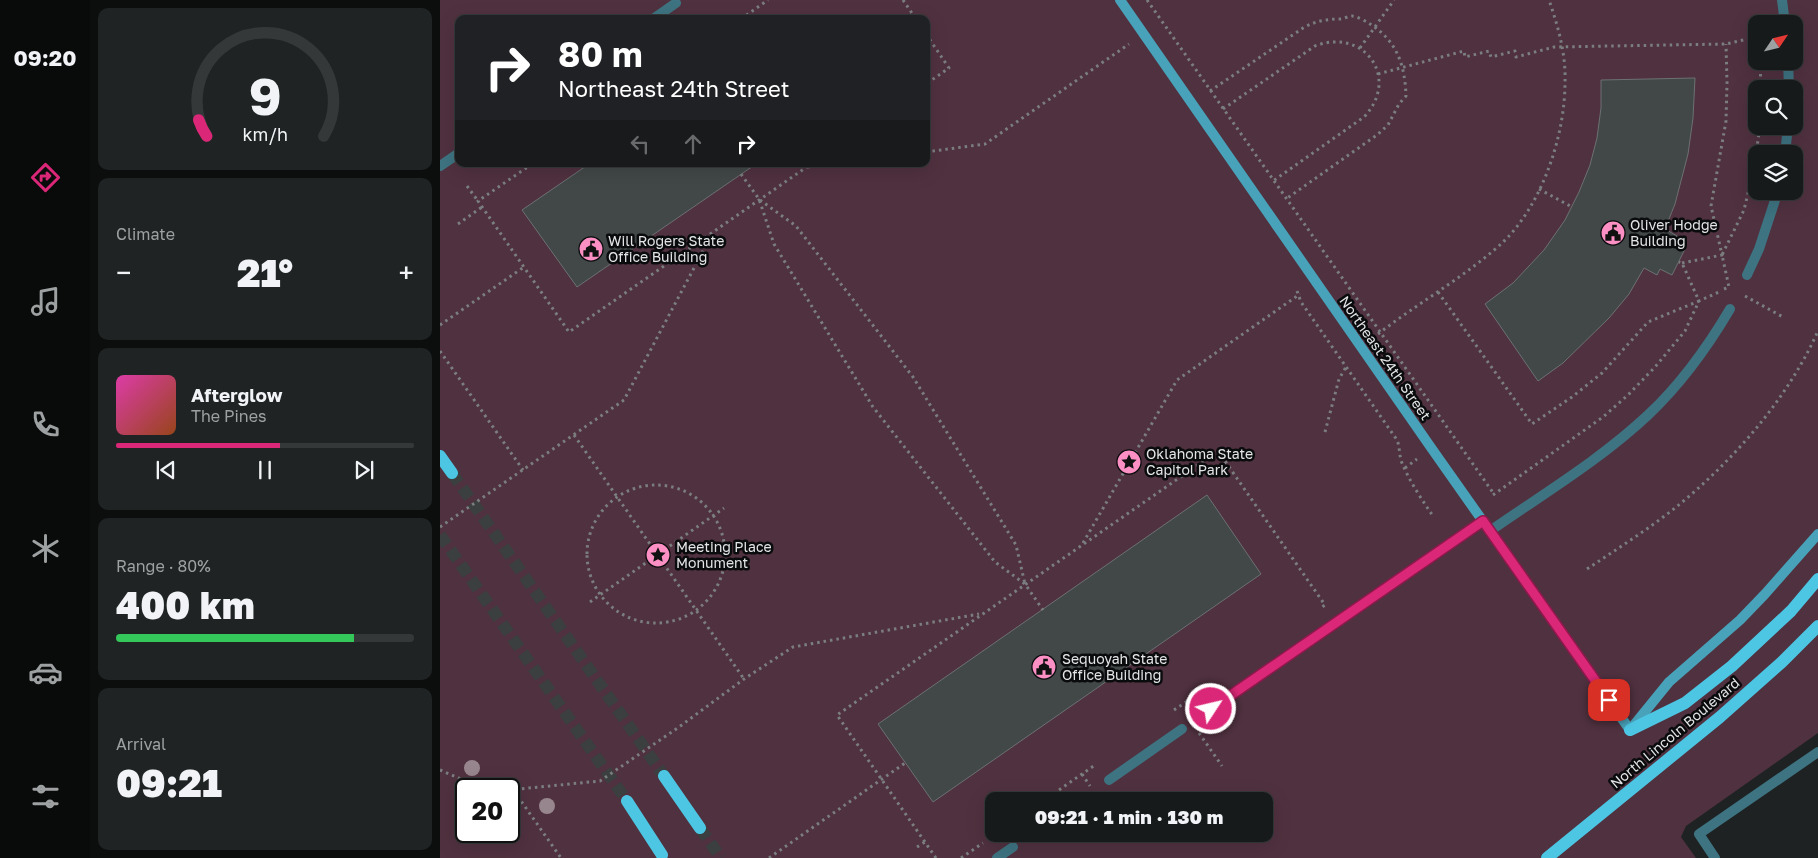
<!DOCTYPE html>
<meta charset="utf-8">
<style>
:root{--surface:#161a1a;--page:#1f2323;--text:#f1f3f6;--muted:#9ea1a2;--line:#353839;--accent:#db2777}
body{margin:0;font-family:"Golos Text",sans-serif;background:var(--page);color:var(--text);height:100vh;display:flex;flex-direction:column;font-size:19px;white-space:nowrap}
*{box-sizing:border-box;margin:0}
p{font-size:16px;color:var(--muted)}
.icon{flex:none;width:28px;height:28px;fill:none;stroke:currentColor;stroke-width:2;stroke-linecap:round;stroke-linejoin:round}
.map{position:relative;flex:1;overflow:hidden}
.details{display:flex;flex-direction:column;gap:8px;padding:8px;background:#0c0e0e;width:350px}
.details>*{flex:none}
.banner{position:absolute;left:15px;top:15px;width:475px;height:152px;border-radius:10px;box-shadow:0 5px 20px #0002,0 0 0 1px var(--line);background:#202124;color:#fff;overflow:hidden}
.needle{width:32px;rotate:55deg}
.tools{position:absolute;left:1308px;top:15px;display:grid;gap:10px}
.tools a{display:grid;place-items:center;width:55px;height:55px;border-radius:10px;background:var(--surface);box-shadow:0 5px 20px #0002,0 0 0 1px var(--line);font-size:25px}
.speed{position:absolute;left:15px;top:778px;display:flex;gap:10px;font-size:25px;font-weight:700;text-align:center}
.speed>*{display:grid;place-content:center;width:65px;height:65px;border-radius:50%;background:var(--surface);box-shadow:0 5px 20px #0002,0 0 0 1px var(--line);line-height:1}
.speed .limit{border:2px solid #111;border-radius:8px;background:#fff;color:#111}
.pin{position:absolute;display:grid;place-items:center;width:42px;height:42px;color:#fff;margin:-21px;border-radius:10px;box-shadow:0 2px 8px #0006}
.me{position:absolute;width:55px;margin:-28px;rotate:55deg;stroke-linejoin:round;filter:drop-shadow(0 0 4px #0008)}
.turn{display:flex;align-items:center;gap:18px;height:105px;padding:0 20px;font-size:22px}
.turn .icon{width:65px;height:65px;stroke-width:2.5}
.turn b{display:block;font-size:35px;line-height:42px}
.lanes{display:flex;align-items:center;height:48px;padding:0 20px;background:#0003;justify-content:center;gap:25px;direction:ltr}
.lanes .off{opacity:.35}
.big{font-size:38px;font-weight:800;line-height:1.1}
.details .tile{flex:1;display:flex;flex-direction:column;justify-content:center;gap:8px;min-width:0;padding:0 18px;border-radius:10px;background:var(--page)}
.details .dial{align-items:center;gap:0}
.dial svg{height:130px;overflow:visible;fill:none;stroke:var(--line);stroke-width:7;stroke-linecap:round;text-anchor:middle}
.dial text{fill:var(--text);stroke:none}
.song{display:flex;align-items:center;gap:15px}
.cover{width:60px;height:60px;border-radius:8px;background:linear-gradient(135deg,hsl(320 70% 55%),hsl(20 70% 35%))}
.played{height:5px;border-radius:2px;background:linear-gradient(90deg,var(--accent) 55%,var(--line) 55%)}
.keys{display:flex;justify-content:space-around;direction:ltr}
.heat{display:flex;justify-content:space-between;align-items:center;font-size:28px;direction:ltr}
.charge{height:8px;border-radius:4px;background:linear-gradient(90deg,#34c759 80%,var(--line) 0)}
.trip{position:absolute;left:545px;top:792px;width:288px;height:50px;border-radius:10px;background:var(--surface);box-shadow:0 5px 20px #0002,0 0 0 1px var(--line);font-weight:800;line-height:50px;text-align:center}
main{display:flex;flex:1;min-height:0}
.tab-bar{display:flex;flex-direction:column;width:90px;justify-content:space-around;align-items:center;background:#090a0a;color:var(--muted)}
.tab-bar .icon{width:35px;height:35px}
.tab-bar .selected{color:var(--accent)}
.tab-bar b{font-size:22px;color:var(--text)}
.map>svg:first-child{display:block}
.green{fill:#50313f;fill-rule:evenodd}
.building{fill:#424748;stroke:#6c7172}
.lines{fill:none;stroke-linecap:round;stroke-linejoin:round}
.primary-tunnel{stroke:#3c3f40;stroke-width:12;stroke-dasharray:12 6;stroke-linecap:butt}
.path{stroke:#7b7e7f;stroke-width:3;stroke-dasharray:2.5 4;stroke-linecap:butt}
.lane{stroke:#3e7381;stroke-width:10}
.street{stroke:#3e7381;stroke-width:10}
.secondary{stroke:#48a2b9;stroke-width:10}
.primary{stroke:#4dc6e4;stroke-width:12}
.tree{fill:#97868e}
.route-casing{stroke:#8e194d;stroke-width:12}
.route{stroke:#db2777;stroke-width:9}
.labels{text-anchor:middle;stroke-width:5;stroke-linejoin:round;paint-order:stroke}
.poi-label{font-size:14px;fill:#e3e5e6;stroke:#090b0c;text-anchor:start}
.street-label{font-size:14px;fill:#e3e5e6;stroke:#090b0c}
</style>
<main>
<nav class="tab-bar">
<b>09:20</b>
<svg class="icon selected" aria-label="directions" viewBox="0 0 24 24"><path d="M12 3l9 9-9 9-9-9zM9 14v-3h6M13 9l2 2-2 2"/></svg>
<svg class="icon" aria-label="music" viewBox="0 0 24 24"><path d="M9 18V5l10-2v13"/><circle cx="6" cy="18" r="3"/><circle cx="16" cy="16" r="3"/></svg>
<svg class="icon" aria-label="phone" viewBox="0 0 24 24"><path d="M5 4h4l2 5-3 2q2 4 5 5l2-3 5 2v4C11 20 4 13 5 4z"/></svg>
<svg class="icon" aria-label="climate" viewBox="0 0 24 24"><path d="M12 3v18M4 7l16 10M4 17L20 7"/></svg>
<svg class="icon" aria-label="car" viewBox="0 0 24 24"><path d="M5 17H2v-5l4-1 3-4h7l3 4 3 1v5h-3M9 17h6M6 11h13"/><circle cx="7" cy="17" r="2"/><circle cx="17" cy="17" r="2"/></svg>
<svg class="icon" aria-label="filters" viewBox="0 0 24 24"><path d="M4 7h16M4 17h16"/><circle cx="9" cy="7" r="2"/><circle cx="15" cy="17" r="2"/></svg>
</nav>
<section class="details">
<div class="tile dial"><svg viewBox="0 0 100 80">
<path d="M14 69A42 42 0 1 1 86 69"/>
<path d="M14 69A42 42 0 0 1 9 59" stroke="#db2777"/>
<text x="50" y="56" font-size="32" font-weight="700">9</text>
<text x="50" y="72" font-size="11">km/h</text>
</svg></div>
<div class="tile"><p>Climate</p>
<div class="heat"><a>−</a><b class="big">21°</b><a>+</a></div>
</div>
<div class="tile">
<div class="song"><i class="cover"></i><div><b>Afterglow</b><p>The Pines</p></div></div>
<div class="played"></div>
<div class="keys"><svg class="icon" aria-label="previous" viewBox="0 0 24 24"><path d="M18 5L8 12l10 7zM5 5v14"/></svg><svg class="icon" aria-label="pause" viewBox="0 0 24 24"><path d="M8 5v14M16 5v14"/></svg><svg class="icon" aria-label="next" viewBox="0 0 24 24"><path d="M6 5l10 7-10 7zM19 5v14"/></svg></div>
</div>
<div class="tile"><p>Range · 80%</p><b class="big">400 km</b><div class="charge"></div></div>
<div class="tile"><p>Arrival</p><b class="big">09:21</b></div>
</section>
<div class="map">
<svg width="1378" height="858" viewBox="0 0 1378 858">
<rect width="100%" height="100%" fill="#1e2223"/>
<path class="green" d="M0 0H1378V733L1246 826 1241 837 1256 858H0ZM19 19H486V164H19ZM1316 24H1354V61H1316ZM1316 89H1354V126H1316ZM1316 154H1354V191H1316ZM26 789H69V831H26ZM554 801H824V834H554Z"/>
<path class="building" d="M1255 78 1253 118 1248 154 1235 204 1225 229 1237 236 1234 243 1245 249 1232 275 1220 269 1217 275 1204 268 1189 294 1169 318 1123 363 1098 381 1045 304 1073 283 1104 250 1125 220 1139 192 1150 165 1157 138 1161 108V80Z
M149 164H316L137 287 82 210Z
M767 495 821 574 493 802 438 724Z"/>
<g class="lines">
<path class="primary-tunnel" d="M12 473 224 776
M0 535 187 801
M260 828 281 858"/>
<path class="path" d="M463 0 476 19
M707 0 1054 494
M301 19 328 0
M486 34 509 68 486 84
M920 48 954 0
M1320 61 1321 89
M938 74 1024 51 1025 57 1049 51 1051 57 1075 51 1076 57 1114 47 1286 44 1316 37
M770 91 863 28C875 21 887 19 900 19 904 19 908 16 912 16 917 16 925 21 930 24 957 41 965 65 966 96L959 104 948 125 937 135 846 199
M783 109 875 46C924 27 961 78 924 117L833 181
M486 152 545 144 689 44
M92 164 38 201 129 332 371 164
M367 167 390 164
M301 174 319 199 334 244 433 407 555 562 585 584 603 610
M27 186 38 201
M1099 189 1132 207
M320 200 356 226 473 377 576 545 585 584
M18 224 42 207
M1242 263 1282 255 1271 206 1286 121 1287 83 1286 44
M1284 289 1289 287 1282 255 1304 210 1314 168 1320 126
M857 291 861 302 957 440C960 447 959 456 962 463 970 482 982 500 993 516
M998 292 1092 424 1132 397 1162 373 1208 322 1259 301 1242 263 1239 262
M1305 296 1343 317
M0 325 84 267
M938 334C978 303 1023 278 1061 244 1102 206 1125 136 1125 82 1126 54 1118 26 1109 0
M0 351 83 470
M885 432 899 379 906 367
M134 435 304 679
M965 468 977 459
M147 554a69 69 0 1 1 138 0a69 69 0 1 1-138 0Z
M1053 495 1163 417 1188 395 1215 367 1245 331 1259 301 1279 292
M0 527 184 400 272 234
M643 543 737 380 860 294
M1147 569C1177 549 1207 530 1235 508 1293 461 1347 400 1378 331
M150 602 284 508
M734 710 758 694
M759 733 782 766
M0 770 28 782 57 789
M642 774 650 786
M69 790 160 781 239 727 304 679 353 647 539 614
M74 791 121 858
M657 795 661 801
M603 801 655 765
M477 847 485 842
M329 858 465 763
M496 858 397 715 778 451 885 605 882 607
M521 858 543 843"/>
<path class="lane" d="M1342 0 1345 24
M213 19 236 3
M1348 61 1349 89
M1345 154 1348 126
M0 166 19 153
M1307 275 1319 249 1338 191
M1050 531C1103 494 1160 460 1208 415 1240 385 1267 348 1290 309
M771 709 1043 521
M669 780 742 729
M557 858 573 847"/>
<path class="street" d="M1275 858 1259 834 1378 752"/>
<path class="secondary" d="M680 0 992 449 1190 730 1229 682 1300 620 1325 594 1378 534"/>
<path class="primary" d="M0 456 12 473
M1190 730 1245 703 1292 666 1351 611 1378 579
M224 776 260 828
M187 801 222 855
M1107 858 1280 717 1342 662 1378 626"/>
</g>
<g class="tree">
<circle cx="32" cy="768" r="8"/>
<circle cx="107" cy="806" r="8"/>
</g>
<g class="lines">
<defs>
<path id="route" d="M771 709 1043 521 1169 700"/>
</defs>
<use href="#route" class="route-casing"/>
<use href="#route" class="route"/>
</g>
<defs>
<symbol id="civic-disc" viewBox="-11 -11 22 22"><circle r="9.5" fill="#fc8fc3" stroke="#090b0c"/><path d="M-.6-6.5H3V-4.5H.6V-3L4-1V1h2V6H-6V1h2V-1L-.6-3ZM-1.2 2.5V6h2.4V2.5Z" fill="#111"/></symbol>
<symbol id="sight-disc" viewBox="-11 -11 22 22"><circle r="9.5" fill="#fc8fc3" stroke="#090b0c"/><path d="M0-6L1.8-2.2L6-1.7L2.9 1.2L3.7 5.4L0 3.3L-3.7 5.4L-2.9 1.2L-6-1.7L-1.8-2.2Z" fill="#111"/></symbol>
</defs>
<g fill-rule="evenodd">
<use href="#civic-disc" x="1159" y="219" width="28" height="28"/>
<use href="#civic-disc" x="137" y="235" width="28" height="28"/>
<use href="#sight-disc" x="675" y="448" width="28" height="28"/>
<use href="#sight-disc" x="204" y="541" width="28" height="28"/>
<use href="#civic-disc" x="590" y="653" width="28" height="28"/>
</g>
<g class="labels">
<g class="poi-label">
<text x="1190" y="230">Oliver Hodge<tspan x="1190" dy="16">Building</tspan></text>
<text x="168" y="246">Will Rogers State<tspan x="168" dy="16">Office Building</tspan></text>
<text x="706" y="459">Oklahoma State<tspan x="706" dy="16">Capitol Park</tspan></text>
<text x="236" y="552">Meeting Place<tspan x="236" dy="16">Monument</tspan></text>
<text x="622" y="664">Sequoyah State<tspan x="622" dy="16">Office Building</tspan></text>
</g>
<g class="street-label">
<text transform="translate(945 358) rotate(55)" y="5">Northeast 24th Street</text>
<text transform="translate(1235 733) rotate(-40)" y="5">North Lincoln Boulevard</text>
</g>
</g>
</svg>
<div class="tools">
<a><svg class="needle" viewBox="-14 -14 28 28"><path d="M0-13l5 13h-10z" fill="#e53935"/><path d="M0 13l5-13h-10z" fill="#9ea1a2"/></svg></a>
<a><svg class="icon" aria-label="search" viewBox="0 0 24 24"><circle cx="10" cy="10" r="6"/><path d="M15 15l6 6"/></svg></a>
<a><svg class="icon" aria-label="layers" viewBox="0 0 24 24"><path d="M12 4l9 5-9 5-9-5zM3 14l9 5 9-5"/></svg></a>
</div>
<div class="speed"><div class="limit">20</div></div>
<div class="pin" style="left:1169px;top:700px;background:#d93025"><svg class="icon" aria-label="arrive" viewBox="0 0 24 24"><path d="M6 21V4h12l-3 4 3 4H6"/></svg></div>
<svg class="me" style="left:771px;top:709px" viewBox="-20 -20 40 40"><circle r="17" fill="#db2777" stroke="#fff" stroke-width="3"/><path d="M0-11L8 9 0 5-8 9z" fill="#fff"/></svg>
<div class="trip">09:21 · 1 min · 130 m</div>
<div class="banner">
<div class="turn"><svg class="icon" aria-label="right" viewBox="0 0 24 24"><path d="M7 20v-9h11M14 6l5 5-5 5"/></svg><div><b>80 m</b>Northeast 24th Street</div></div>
<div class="lanes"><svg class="icon off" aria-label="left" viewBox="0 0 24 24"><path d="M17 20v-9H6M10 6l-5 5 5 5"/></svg><svg class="icon off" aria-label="ahead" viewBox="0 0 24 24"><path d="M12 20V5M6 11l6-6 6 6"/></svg><svg class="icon" aria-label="right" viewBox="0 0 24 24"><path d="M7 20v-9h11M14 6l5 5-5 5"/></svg></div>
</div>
</div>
</main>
